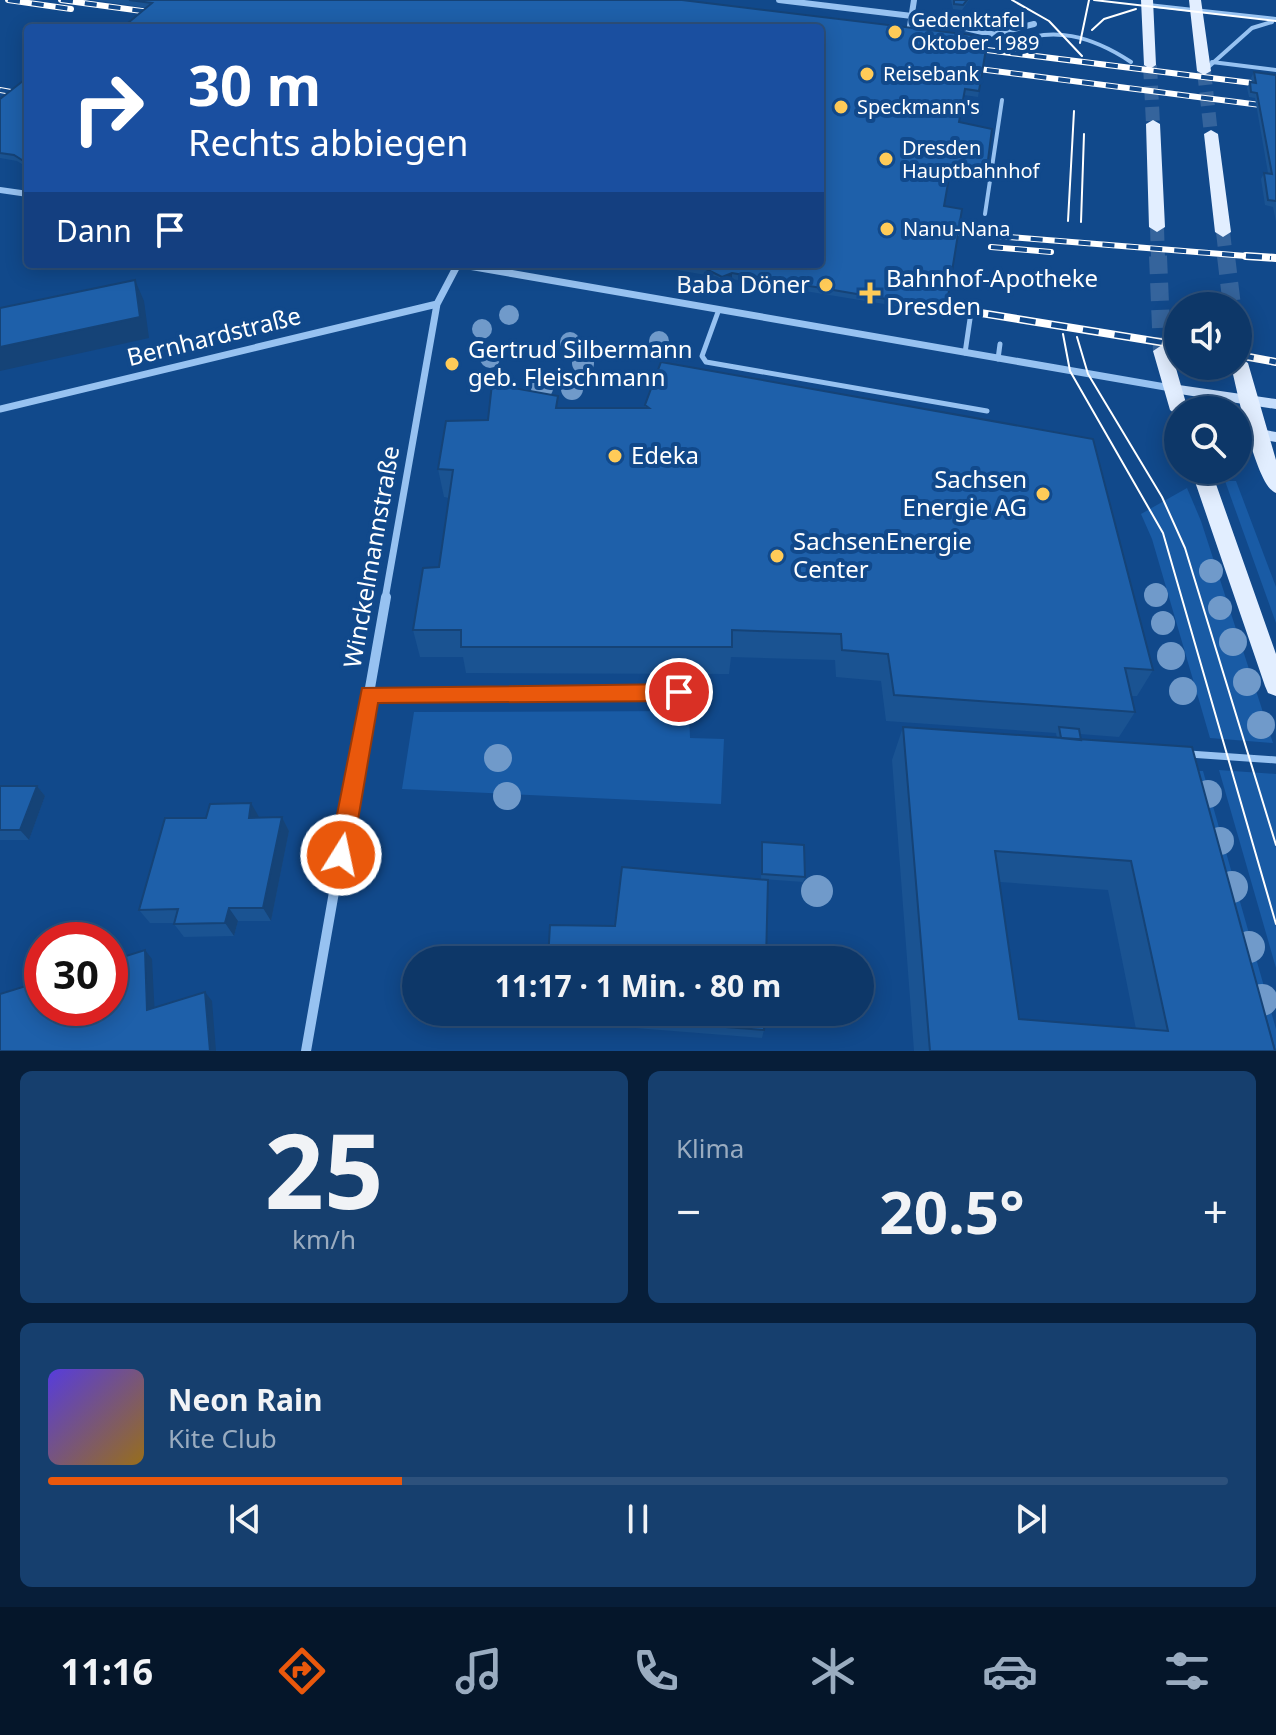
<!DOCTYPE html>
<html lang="de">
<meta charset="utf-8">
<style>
:root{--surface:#0d3768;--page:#163f6e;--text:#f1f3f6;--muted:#9aacc0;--line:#2d517c;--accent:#ea580c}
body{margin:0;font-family:"Noto Sans",sans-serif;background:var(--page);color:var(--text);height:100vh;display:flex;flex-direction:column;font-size:30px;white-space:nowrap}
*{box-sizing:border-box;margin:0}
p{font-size:26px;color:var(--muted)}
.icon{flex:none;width:44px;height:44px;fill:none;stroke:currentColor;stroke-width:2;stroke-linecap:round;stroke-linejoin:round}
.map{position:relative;height:1051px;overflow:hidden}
.details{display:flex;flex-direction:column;gap:20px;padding:20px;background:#071e39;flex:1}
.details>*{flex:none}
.banner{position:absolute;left:24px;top:24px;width:800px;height:244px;border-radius:8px;box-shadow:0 4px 20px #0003,0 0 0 2px var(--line);background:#1a4fa0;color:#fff;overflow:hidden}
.fabs{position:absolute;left:1164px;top:292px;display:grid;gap:16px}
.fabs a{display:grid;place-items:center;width:88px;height:88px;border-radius:50%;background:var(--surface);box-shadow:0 4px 20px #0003,0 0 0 2px var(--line);font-size:40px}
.speed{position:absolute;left:24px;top:922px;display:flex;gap:16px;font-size:40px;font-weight:700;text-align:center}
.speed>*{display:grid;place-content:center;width:104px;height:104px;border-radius:50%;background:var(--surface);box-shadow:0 4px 20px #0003,0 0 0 2px var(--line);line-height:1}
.speed .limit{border:12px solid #d22;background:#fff;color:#111}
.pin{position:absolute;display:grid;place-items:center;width:68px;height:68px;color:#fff;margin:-34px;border:4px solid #fff;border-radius:50%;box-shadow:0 2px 8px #0007}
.me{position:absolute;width:88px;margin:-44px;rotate:10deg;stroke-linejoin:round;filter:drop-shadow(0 0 6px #0008)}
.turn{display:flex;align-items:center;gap:28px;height:168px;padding:0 32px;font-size:36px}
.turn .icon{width:104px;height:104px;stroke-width:2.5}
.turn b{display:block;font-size:56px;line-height:68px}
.then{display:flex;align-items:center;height:76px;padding:0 32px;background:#0003;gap:16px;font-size:30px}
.big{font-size:60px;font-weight:700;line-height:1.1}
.details .tile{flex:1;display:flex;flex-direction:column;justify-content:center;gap:12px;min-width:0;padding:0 28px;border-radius:12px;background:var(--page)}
.details .dial{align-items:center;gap:0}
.dial b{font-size:104px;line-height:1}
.song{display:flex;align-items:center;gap:24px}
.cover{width:96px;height:96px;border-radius:12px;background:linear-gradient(135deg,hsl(250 70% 55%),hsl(40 70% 35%))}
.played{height:8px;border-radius:4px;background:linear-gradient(90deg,var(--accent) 30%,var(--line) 30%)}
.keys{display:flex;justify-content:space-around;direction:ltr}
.heat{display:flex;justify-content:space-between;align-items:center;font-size:44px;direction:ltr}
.details .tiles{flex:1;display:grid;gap:20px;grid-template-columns:1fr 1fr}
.tile:last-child{grid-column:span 2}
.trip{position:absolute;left:402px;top:946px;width:472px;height:80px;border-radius:40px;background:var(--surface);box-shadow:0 4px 20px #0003,0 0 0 2px var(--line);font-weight:700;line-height:80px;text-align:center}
.menu{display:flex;height:128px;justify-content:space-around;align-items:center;background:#05162a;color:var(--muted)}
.menu .icon{width:56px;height:56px}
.menu .selected{color:var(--accent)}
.menu b{font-size:36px;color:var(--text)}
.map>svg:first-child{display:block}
.green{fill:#195ba5}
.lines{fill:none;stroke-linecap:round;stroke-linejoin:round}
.primary-tunnel-far1{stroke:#35649c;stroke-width:14;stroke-dasharray:14 7;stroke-linecap:butt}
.primary-tunnel{stroke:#35649c;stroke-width:18;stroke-dasharray:18 9;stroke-linecap:butt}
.lane-far2{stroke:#97c2f1;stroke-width:4}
.lane-far1{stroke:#97c2f1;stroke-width:5}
.lane{stroke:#97c2f1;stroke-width:7}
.street-far2{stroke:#97c2f1;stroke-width:6}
.street-far1{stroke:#97c2f1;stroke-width:7}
.street{stroke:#97c2f1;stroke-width:10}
.secondary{fill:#c6defc;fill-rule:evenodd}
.primary{fill:#e2eeff;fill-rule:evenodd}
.tram{stroke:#fff;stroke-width:2}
.rail-far1-casing{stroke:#fff;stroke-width:6}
.rail-casing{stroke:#fff;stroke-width:8}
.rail-far1{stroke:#11498b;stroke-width:4;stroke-dasharray:12;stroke-linecap:butt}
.rail{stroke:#11498b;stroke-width:5;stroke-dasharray:16;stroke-linecap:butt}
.tree{fill:#709aca}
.wall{fill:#1a5392;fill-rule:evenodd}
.shaded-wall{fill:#154377}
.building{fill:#1e60aa;stroke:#154377;stroke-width:2;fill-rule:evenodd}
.route{fill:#ea580c;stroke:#983908;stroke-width:2}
.poi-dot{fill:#ffcb58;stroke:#11498b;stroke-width:3}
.labels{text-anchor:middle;stroke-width:8;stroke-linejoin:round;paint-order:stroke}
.far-poi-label{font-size:20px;fill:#fff;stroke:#11498b;text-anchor:start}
.poi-label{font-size:24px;fill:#fff;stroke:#11498b;text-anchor:start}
.street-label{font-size:24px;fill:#fff;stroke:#11498b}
</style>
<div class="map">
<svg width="1276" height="1051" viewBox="0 0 1276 1051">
<rect width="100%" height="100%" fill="#11498b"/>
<path class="green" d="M1225 481H1236L1276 587V623Z
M1187 488 1201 521 1273 743 1210 738 1152 539 1141 514Z
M689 711 690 738 724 739 721 804 402 789 414 712Z
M1219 770 1276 774V968Z
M1197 771H1203L1276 1029V1051Z"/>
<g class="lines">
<path class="primary-tunnel-far1" d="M1150 65 1153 124
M1204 71 1211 134
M1157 227 1158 258
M1223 232 1226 258"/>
<path class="primary-tunnel" d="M1158 256 1162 351
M1226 256 1232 306"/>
<path class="lane-far2" d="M1148 5 1276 19
M1010 47C1049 22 1095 38 1131 62
M1212 62 1276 70
M1205 70 1252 28 1272 22
M985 214 1002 100"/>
<path class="lane-far1" d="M718 312 702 356 706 362 987 411
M965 353 970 319
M998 359 1000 344"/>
<path class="lane" d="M369 695 679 692
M1189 754 1276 760"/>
<path class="street-far2" d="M779 0 912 16 1018 40
M909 33 914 0
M998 33 1034 24
M0 190 28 194"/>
<path class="street-far1" d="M457 264 1171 388
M0 409 437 304
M385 599 437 304 458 264"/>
<path class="street" d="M306 1051 386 597"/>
<path class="secondary" d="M1172 384 1276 399V409L1167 392 1165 389 1167 386Z
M1238 425 1276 432V442L1238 435Z"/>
<path class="primary" d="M1141 0H1153L1156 65 1150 69 1144 65Z
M1189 0H1201L1211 71 1204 75 1197 71Z
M1153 120 1160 124 1165 227 1157 232 1149 227 1146 124Z
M1211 130 1218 134 1231 232 1223 237 1215 232 1204 134Z
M1162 345 1171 351 1188 410H1178V416L1170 410 1153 351Z
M1239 357 1248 363 1276 460V493C1256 487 1237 389 1231 366H1238Z
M1191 470H1211L1276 654V696L1268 693 1265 686Z"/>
<path class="tram" d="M1012 0 1049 21 1082 56
M1094 0 1276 21
M1092 30 1104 19 1136 9
M1080 43 1089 0
M1068 221 1074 111
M1081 222 1084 134
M1063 334 1070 371 1163 533 1276 924
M1077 337 1088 374 1162 497 1185 548 1276 845"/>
<defs>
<path id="rail-far1" d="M8 0 71 9
M61 0 164 14
M963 47 1276 86
M963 67 1276 107
M0 90 28 95
M935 231 1271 258
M991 247 1051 252"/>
<path id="rail" d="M1246 256 1276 258
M925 304 1178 345
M1238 355 1276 362"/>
</defs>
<use href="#rail-far1" class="rail-far1-casing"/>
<use href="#rail" class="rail-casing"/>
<use href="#rail-far1" class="rail-far1"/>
<use href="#rail" class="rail"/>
</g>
<g class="tree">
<circle cx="509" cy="315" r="10"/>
<circle cx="482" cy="329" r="10"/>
<circle cx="659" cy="341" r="10"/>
<circle cx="570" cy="342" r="10"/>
<circle cx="490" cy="358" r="10"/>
<circle cx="583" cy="363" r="11"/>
<circle cx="542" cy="388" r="11"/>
<circle cx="572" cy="389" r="11"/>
<circle cx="1211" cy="571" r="12"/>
<circle cx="1156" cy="595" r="12"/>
<circle cx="1220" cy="608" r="12"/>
<circle cx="1163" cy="623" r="12"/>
<circle cx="1233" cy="642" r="14"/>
<circle cx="1171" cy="656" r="14"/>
<circle cx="1247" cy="682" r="14"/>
<circle cx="1183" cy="691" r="14"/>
<circle cx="1261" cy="725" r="14"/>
<circle cx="498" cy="758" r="14"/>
<circle cx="1208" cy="794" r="14"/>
<circle cx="507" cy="796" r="14"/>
<circle cx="1220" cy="841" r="14"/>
<circle cx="1232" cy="887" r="16"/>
<circle cx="817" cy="891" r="16"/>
<circle cx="1249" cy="947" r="16"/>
<circle cx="1262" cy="1000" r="16"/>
</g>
<path class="wall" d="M94 0H682L988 37 978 97 964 95 959 122 987 168 985 174 950 172 944 206 946 309 945 314 732 279 721 283 706 275 641 264H820L147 8Z
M951 0H969L962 10 953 9Z
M1254 72 1276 75V222L1273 207 1265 205 1261 179 1264 173H1268L1255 98 1249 97 1247 88 1250 82 1252 83 1251 78Z
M0 99 25 166 17 161 0 158Z
M645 405 1153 670 1137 696H1131L1135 712 1119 737 1080 734 1081 740 1275 1051H914L892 760 903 727 1057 738 1056 733 886 721 881 681 836 677 835 660 731 657 729 674 466 673 463 657H420L413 630 439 567 449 498 444 497 438 469 488 420 559 408H645ZM1000 882 1108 890 1136 1029 1019 1019Z
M0 786H37L45 796 29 840H0Z
M259 817H282L289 831 271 921H238L234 936 184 937 174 924 175 923H150L139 910Z
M762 842 805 877 803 882 761 879Z
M544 1013 764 1030 762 1038 546 1021Z"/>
<path class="shaded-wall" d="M28 159V165L25 166 22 160Z
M732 273V279L721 283 722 277Z
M135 280 144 301 149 338 0 371V347Z
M37 786 45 796 29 840 20 830Z
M251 803 259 817 249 818Z
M282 817 289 831 271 921 263 908Z
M229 908 238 921 234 936 225 923Z
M145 950 152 959 155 1018 147 1010Z
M205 992 212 1001 216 1051H210Z"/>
<path class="building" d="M129 0H682L988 37 979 91 965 89 959 122 992 129 987 168 951 166 944 206 962 209 946 309 732 273 722 277 706 269 677 264H820V28H122L152 3Z
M954 0H967L963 5 954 4Z
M1254 72 1276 75V201L1268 200 1264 173 1272 174 1257 93 1251 92 1250 82 1256 83Z
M28 77V159L22 160 14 155 0 153V99Z
M135 280 140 317 0 347V308Z
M661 362 1093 439 1153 670 1125 668 1135 712 894 695 888 654 842 650 841 634 732 630V647H461V630H413L423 568 439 567 453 470 438 469 446 421 488 420 492 384 558 396 556 408H649L645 405Z
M903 727 1192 747 1275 1051H930ZM995 851 1131 861 1168 1031 1019 1019Z
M1059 727 1079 729 1081 740 1061 738Z
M0 786H37L20 830H0Z
M251 803 249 818 282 817 263 908H229L225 923 174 924 178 909 139 910 165 818H206L210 804Z
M762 842 804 845 805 877 762 874Z
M622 867 768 880 766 960H548L550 925 615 926Z
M145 950 147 1010 205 992 210 1051H0V994L42 981V1008H110V961Z
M544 1012H765L764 1030 544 1013Z"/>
<path class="route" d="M679 684 689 692 679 701 378 703 352 855 349 862 341 865 333 862 329 855 362 688Z"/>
<g class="poi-dot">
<circle cx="895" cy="32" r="8"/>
<circle cx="867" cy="74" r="8"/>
<circle cx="841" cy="107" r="8"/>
<circle cx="886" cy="159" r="8"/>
<circle cx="887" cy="229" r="8"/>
<circle cx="826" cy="285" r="8"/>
<path d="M866 281h8v8h8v8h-8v8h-8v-8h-8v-8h8z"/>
<circle cx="452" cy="364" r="8"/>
<circle cx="615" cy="456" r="8"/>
<circle cx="1043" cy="494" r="8"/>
<circle cx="777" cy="556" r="8"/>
</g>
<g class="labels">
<g class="far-poi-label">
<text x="911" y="27">Gedenktafel<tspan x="911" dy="23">Oktober 1989</tspan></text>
<text x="883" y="81">Reisebank</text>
<text x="857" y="114">Speckmann's</text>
<text x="902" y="155">Dresden<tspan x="902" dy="23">Hauptbahnhof</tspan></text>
<text x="903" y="236">Nanu-Nana</text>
</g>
<g class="poi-label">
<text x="886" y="287">Bahnhof-Apotheke<tspan x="886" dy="28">Dresden</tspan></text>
<text x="810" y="293" text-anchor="end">Baba Döner</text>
<text x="468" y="358">Gertrud Silbermann<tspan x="468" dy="28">geb. Fleischmann</tspan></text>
<text x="631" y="464">Edeka</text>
<text x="1027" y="488" text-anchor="end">Sachsen<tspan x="1027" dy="28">Energie AG</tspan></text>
<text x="793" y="550">SachsenEnergie<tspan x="793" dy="28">Center</tspan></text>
</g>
<g class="street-label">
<text transform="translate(214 337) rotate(-14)" y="8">Bernhardstraße</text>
<text transform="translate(372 557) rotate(-80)" y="8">Winckelmannstraße</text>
</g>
</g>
</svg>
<div class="fabs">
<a><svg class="icon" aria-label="sound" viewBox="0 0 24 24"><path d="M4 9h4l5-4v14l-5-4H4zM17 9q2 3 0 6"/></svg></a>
<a><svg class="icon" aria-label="search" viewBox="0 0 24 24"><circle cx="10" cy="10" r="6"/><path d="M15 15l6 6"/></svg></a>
</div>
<div class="speed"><div class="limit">30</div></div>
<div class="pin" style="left:679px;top:692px;background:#d93025"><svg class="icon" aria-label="arrive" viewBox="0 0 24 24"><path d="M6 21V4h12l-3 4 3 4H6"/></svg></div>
<svg class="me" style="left:341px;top:855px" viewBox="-20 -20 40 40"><circle r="17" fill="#ea580c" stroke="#fff" stroke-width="3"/><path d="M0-11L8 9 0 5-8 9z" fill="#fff"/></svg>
<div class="trip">11:17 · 1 Min. · 80 m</div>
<div class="banner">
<div class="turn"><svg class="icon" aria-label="right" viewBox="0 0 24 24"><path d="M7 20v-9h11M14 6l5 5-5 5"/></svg><div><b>30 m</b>Rechts abbiegen</div></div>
<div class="then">Dann<svg class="icon" aria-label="arrive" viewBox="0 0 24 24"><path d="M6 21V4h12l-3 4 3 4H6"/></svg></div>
</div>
</div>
<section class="details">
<div class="tiles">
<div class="tile dial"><b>25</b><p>km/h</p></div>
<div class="tile"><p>Klima</p>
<div class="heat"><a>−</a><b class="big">20.5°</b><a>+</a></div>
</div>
<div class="tile">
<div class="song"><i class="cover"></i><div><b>Neon Rain</b><p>Kite Club</p></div></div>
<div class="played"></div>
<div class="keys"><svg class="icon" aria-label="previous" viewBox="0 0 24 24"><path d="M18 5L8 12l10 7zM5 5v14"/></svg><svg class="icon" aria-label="pause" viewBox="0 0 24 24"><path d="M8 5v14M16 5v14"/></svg><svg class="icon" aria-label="next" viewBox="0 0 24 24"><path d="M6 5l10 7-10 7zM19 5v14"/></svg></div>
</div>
</div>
</section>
<nav class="menu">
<b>11:16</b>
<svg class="icon selected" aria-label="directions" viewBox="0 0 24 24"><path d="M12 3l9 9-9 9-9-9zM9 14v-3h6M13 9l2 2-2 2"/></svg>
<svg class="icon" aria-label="music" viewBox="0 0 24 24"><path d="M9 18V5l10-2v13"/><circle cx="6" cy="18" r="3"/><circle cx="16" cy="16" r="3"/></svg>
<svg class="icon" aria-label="phone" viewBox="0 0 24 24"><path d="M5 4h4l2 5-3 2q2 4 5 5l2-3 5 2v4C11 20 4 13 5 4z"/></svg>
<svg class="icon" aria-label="climate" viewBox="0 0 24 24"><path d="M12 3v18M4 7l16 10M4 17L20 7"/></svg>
<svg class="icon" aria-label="car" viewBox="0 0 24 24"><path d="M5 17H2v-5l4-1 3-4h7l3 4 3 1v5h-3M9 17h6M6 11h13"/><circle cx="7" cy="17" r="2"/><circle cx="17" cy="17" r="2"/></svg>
<svg class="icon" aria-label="filters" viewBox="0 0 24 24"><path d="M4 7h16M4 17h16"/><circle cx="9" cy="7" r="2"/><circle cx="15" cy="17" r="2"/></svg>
</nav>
